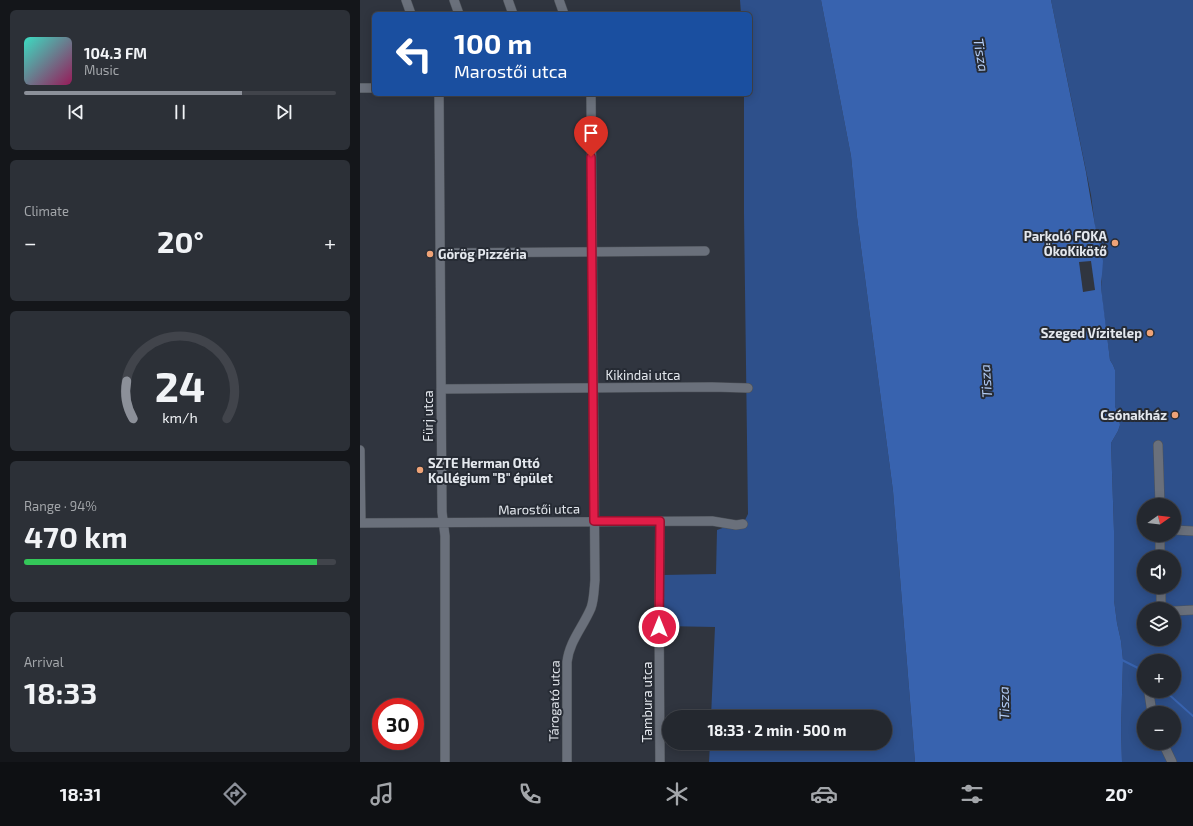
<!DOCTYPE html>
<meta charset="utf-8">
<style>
:root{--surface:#24282f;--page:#2c3037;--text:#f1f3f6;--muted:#a3a6aa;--line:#41444b;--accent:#8c9099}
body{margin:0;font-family:"Exo 2",sans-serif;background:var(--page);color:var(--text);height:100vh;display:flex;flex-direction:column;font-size:15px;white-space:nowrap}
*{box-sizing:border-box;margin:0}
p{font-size:13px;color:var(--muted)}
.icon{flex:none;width:22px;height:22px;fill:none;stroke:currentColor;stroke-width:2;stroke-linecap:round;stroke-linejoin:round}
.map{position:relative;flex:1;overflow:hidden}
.panel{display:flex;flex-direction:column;gap:10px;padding:10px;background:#14161a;width:360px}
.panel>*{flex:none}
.hud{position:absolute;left:12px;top:12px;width:380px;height:84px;border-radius:6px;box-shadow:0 2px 10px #0003,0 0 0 1px var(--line);background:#1a4fa0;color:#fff;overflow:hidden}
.needle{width:26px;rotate:76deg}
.controls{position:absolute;left:777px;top:498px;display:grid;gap:8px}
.controls a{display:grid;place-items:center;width:44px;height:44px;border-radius:50%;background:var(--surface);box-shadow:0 2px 10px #0003,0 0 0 1px var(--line);font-size:20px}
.speed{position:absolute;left:12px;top:698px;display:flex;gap:8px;font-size:20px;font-weight:700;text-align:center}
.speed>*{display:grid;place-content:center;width:52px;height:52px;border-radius:50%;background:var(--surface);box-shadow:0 2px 10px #0003,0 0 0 1px var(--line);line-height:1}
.speed .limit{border:6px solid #d22;background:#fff;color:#111}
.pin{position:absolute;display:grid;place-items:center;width:34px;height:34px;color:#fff;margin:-41px -17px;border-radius:50% 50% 50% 0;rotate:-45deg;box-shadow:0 0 4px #0007}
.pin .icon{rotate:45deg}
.me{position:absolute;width:44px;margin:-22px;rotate:0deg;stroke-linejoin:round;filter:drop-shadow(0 0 3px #0008)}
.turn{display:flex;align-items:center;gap:14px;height:84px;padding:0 16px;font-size:18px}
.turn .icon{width:52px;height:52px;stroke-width:2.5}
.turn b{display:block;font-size:28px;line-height:34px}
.big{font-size:30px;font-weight:700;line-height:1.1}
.panel .tile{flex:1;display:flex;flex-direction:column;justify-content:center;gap:6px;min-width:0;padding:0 14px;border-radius:6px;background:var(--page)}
.panel .dial{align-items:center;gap:0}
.dial svg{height:104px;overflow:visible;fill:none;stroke:var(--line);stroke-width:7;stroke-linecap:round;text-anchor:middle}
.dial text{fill:var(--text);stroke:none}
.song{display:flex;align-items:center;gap:12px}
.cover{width:48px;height:48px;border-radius:6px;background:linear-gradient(135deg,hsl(170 70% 55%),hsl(330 70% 35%))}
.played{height:4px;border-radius:2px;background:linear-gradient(90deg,var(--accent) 70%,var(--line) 70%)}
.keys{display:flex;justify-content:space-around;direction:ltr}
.heat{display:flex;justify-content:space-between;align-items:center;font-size:22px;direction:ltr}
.charge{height:6px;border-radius:3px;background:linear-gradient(90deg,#34c759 94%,var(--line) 0)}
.trip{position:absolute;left:302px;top:710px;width:230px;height:40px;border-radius:20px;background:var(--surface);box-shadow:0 2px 10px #0003,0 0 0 1px var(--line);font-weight:700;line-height:40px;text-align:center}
.menu{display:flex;height:64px;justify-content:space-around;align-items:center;background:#0e1013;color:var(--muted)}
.menu .icon{width:28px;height:28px}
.menu .selected{color:var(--accent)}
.menu b{font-size:18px;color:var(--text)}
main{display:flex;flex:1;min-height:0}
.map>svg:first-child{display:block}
.green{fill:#2e508b;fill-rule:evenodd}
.water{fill:#3863af}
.pier{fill:#30353f}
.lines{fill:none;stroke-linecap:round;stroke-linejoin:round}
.stream{stroke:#3863af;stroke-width:2}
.street-casing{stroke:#4d5259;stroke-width:10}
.street{stroke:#6a707b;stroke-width:9}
.route-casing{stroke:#92132f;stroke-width:10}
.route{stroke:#e11d48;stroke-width:7}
.poi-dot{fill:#efa377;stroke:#262b34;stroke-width:1.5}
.labels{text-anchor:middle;stroke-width:4;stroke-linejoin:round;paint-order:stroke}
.poi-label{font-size:13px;font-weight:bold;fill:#e4e8ee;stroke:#262b34;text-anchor:end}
.street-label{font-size:13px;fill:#e4e8ee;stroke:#262b34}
.water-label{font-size:14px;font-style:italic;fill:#b2cbf4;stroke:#262b34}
</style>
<main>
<section class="panel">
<div class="tile">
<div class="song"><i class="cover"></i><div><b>104.3 FM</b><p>Music</p></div></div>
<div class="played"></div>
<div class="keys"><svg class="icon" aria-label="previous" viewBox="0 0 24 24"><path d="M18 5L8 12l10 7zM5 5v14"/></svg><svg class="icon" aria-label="pause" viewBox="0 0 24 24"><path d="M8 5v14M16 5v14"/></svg><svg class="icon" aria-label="next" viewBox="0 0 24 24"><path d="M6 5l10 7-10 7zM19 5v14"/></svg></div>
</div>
<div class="tile"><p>Climate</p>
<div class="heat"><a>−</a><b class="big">20°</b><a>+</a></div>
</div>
<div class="tile dial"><svg viewBox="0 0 100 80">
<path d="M14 69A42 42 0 1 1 86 69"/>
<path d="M14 69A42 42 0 0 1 9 40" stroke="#8c9099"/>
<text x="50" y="56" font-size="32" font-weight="700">24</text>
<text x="50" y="72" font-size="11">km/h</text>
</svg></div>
<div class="tile"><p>Range · 94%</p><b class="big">470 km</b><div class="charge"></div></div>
<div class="tile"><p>Arrival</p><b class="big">18:33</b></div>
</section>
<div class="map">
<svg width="833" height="762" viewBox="0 0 833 762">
<rect width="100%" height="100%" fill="#30353f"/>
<path class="green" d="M380 0H461L491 156 497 217 533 491 555 762H349L350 743H525V717H351L355 627 303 626V575L356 574 357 530 385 520 388 514 384 214V94H390V14H381Z
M691 0H833V762H762L761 729 763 660 761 641 757 623 754 600V531L751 443 758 431 760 425 759 418 755 406V370L753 365 750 360 743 306 741 287 742 281 731 195ZM784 505H814V535H784ZM784 557H814V587H784ZM784 609H814V639H784ZM784 661H814V691H784ZM784 713H814V743H784Z"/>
<path class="water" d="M461 0H691L726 172 735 225 743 261 741 287 750 360 753 365 755 370V406L759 418 760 425 758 431 751 443 754 531V600L757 623 761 641 763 660 761 729 762 762H555L533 491 497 217 491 156Z"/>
<path class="pier" d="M731 261 735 290 723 292 719 262Z"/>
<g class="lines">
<path class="stream" d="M762 660 784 671
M805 691 833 716"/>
<defs>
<path id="street" d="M46 0 51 14
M94 0 99 14
M148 0 153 14
M199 0 204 14
M0 88H14
M79 94 82 512 85 536V762
M80 253 345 251
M81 389 352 387 388 388
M798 445 800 505
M0 450 1 523
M300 521 299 612 300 762
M0 523 352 521 376 525 383 524
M814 530 833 531
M800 535V557
M801 587V609
M814 611 833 610
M789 693 792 713
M803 743 812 762
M207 762V662C209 642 223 627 231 608 234 600 234 590 235 580L231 94"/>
</defs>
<use href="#street" class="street-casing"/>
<use href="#street" class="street"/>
</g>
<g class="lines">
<defs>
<path id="route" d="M231 157 234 521H300L299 627"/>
</defs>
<use href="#route" class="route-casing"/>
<use href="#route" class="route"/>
</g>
<g class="poi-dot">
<circle cx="755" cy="243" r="4"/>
<circle cx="70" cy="254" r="4"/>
<circle cx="790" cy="333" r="4"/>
<circle cx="815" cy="415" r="4"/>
<circle cx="60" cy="470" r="4"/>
</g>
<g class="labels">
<g class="poi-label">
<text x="747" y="241">Parkoló FOKA<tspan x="747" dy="15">ÖkoKikötő</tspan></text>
<text x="78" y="259" text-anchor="start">Görög Pizzéria</text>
<text x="782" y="338">Szeged Vízitelep</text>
<text x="807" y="420">Csónakház</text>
<text x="68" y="468" text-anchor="start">SZTE Herman Ottó<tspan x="68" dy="15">Kollégium "B" épület</tspan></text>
</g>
<g class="street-label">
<text x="283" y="380">Kikindai utca</text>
<text transform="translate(68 416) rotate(-90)" y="5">Fürj utca</text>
<text transform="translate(179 509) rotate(-1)" y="5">Marostői utca</text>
<text transform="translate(194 701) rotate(-89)" y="5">Tárogató utca</text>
<text transform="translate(287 702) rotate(-90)" y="5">Tambura utca</text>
</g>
<g class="water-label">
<text transform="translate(621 55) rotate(80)" y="5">Tisza</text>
<text transform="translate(626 381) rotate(-94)" y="5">Tisza</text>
<text transform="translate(644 703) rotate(-91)" y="5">Tisza</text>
</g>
</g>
</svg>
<div class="controls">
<a><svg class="needle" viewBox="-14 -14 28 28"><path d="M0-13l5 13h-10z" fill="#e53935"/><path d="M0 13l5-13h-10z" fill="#a3a6aa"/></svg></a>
<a><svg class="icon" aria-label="sound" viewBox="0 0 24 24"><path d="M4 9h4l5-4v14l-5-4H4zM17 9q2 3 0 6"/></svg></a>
<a><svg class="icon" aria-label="layers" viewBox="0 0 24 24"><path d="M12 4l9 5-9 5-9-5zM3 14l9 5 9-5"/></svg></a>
<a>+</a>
<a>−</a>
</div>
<div class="speed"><div class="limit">30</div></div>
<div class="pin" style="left:231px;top:157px;background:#d93025"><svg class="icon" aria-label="arrive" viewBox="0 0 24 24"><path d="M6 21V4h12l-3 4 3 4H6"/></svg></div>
<svg class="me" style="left:299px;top:627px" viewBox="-20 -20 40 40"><circle r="17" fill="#e11d48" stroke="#fff" stroke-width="3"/><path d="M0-11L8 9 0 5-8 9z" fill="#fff"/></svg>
<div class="trip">18:33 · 2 min · 500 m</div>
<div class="hud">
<div class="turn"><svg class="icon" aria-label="left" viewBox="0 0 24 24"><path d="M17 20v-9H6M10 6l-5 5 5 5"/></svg><div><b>100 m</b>Marostői utca</div></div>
</div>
</div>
</main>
<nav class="menu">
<b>18:31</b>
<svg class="icon selected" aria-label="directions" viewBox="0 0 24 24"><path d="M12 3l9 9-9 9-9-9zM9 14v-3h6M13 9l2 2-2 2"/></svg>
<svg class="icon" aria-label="music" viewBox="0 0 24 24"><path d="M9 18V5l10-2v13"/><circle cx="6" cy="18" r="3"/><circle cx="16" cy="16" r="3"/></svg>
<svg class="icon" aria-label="phone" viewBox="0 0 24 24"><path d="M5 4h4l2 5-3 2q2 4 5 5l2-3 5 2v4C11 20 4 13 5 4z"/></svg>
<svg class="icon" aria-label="climate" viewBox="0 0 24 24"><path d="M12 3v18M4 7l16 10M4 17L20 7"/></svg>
<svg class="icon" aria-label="car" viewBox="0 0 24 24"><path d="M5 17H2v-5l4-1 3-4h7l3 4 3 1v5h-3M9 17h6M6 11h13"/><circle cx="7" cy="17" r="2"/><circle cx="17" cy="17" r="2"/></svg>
<svg class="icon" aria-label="filters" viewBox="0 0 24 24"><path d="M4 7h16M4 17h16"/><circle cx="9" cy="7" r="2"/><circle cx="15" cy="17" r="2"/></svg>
<b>20°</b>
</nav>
